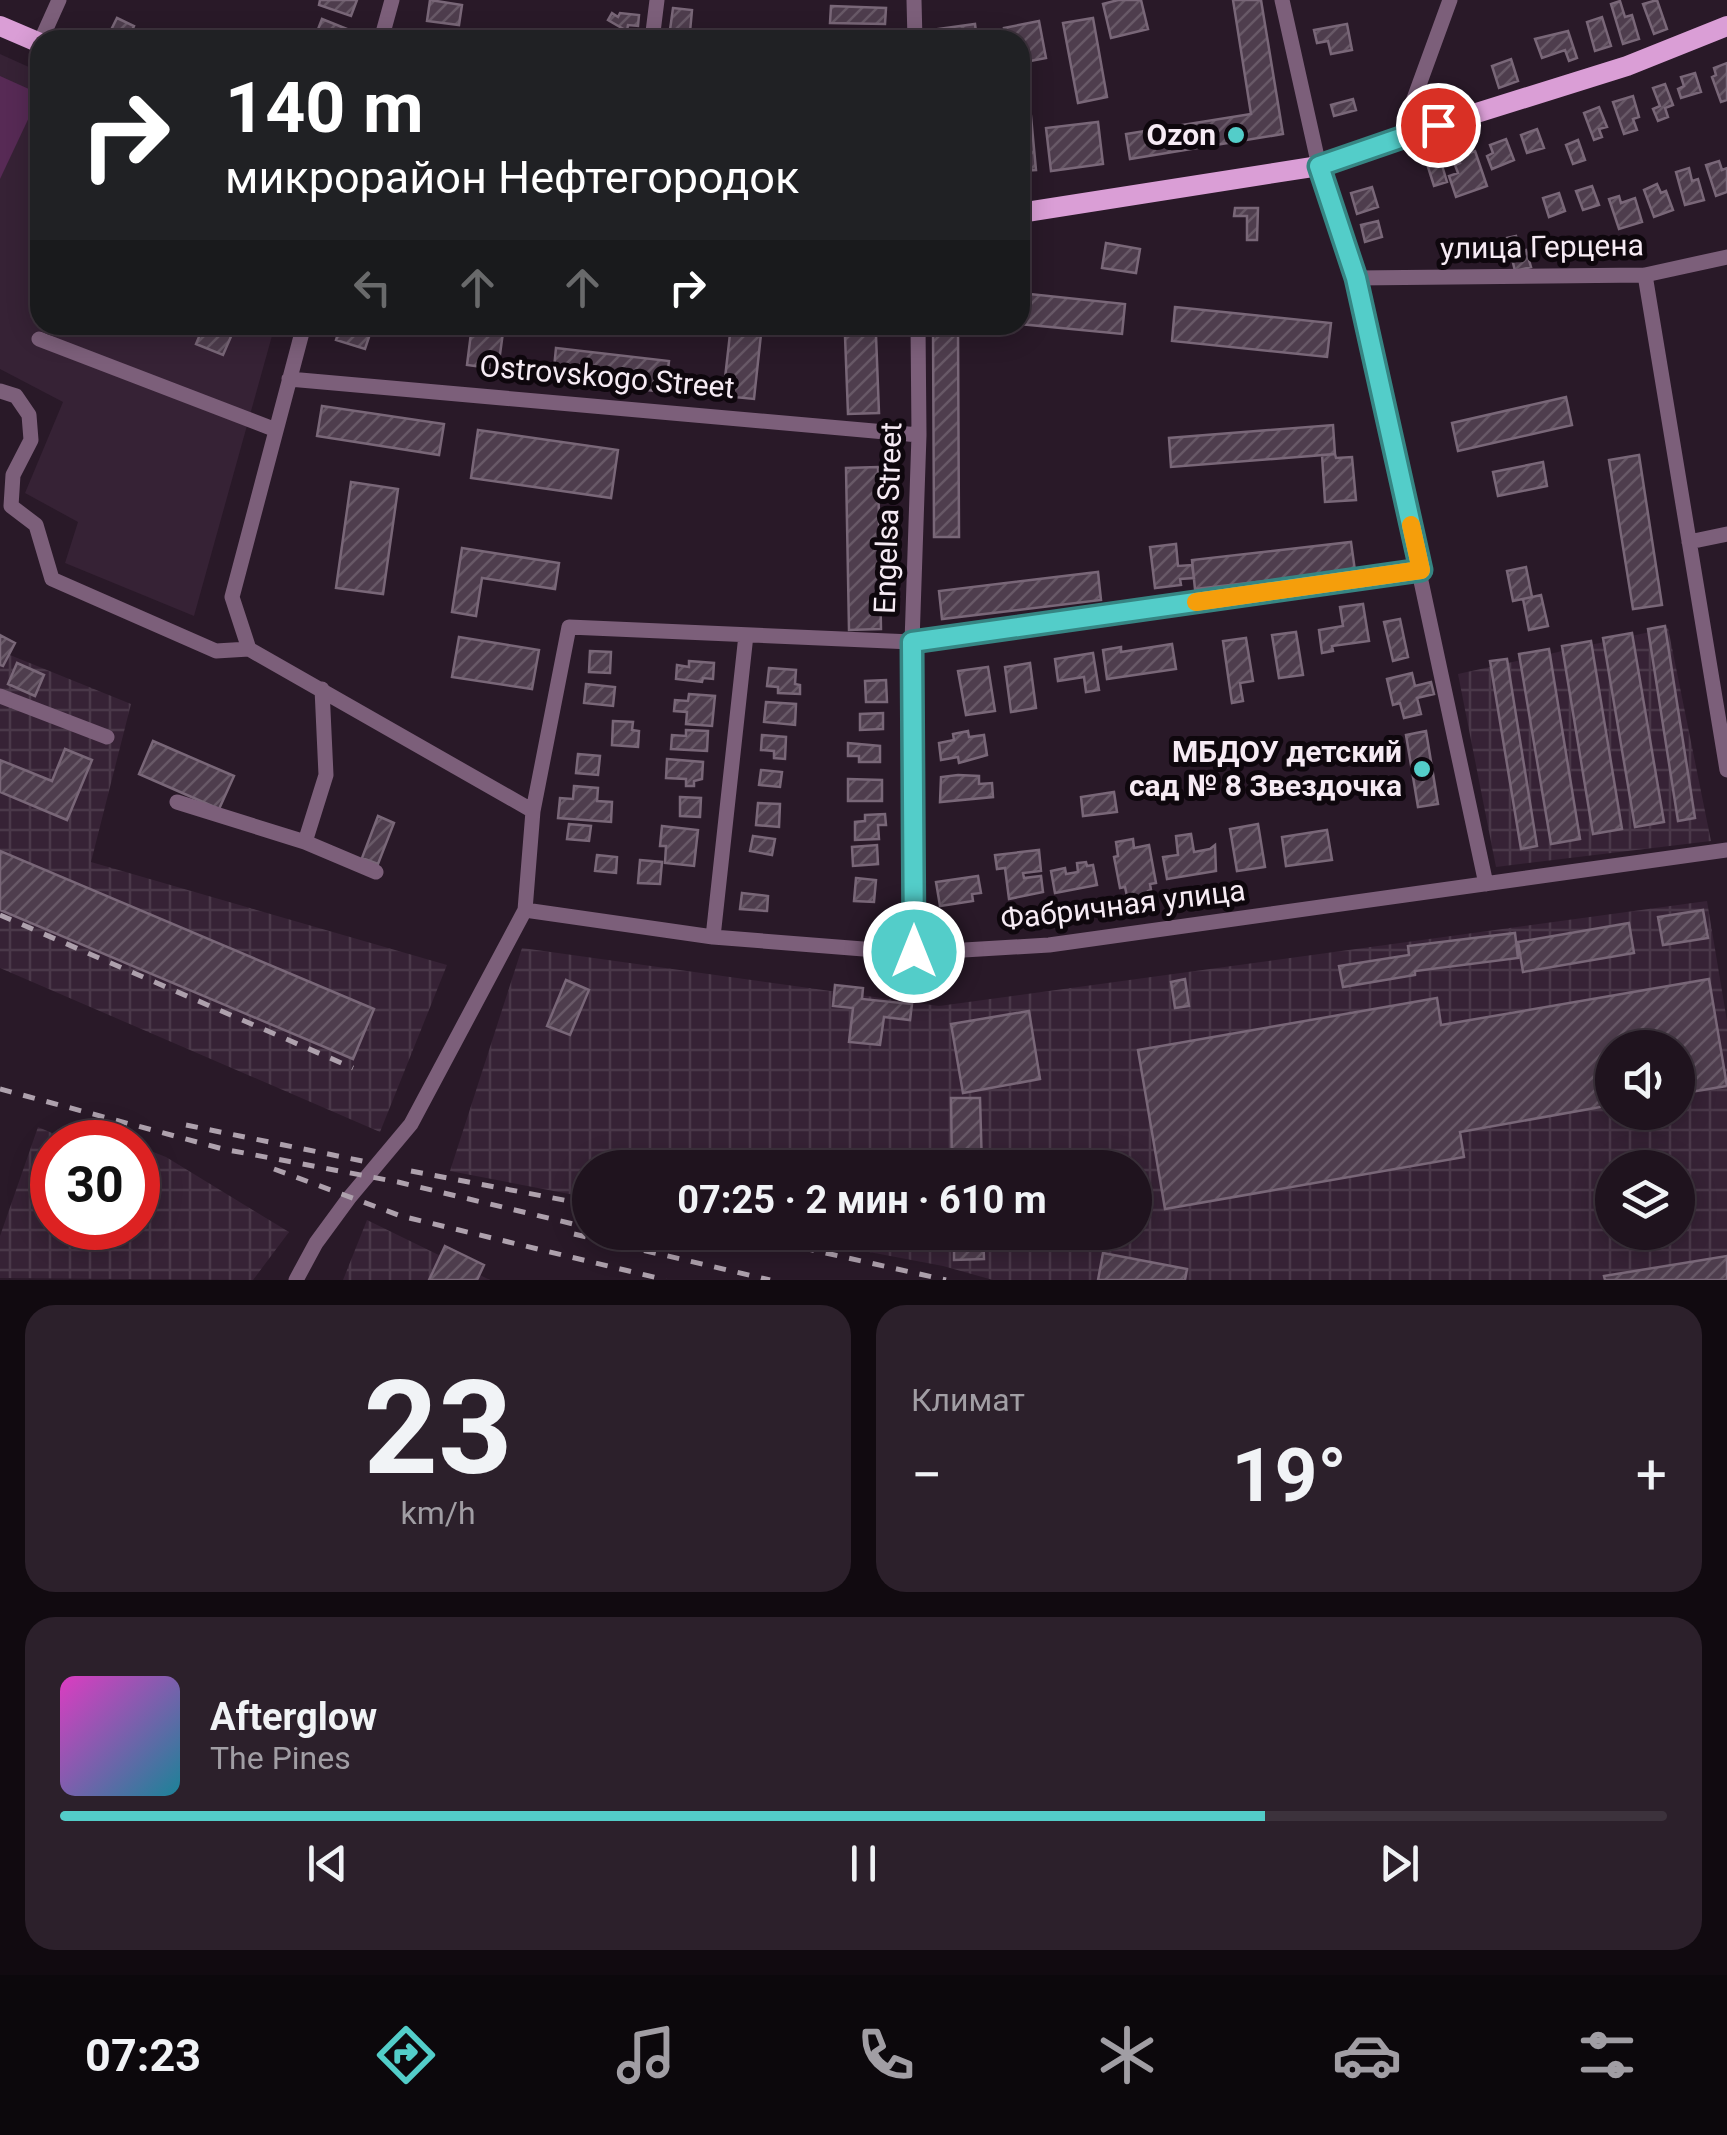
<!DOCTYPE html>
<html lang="ru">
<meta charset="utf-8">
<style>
:root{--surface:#1f131e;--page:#2c202b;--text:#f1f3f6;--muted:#a19ea4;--line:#3c323c;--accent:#53cdc9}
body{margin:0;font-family:Roboto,sans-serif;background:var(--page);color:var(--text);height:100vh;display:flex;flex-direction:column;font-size:38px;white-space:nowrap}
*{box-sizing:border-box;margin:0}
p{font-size:32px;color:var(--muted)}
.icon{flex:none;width:55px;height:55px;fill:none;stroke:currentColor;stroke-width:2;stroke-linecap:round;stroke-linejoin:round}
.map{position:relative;height:1280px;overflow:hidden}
.drawer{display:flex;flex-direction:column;gap:25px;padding:25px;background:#110a10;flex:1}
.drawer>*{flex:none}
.hud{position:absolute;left:30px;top:30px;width:1000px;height:305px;border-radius:30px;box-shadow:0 5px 25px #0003,0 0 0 2px var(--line);background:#202124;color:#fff;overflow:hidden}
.controls{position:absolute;left:1595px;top:1030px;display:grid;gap:20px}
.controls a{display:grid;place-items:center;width:100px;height:100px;border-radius:50%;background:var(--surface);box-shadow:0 5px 25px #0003,0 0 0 2px var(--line);font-size:50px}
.speed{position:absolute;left:30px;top:1120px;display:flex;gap:20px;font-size:50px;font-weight:700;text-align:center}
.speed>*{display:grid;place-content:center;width:130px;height:130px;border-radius:50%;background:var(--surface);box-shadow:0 5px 25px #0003,0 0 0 2px var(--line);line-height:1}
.speed .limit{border:15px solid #d22;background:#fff;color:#111}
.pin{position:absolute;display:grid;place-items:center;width:85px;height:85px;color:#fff;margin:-42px;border:5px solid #fff;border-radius:50%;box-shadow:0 2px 10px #0007}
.me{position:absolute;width:110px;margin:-55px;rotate:0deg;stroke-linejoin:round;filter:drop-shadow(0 0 8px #0008)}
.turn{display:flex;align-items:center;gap:35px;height:210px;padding:0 30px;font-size:45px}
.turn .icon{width:130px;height:130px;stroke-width:2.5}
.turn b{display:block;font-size:70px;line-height:85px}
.lanes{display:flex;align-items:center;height:95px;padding:0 30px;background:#0003;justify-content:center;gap:50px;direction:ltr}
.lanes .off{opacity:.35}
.big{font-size:75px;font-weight:700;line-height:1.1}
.drawer .tile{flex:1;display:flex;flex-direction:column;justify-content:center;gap:15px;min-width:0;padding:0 35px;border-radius:30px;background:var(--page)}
.drawer .dial{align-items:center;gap:0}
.dial b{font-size:130px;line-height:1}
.song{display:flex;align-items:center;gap:30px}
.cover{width:120px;height:120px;border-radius:15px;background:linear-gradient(135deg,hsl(310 70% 55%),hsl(190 70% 35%))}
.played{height:10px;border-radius:5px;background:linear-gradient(90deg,var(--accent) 75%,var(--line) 75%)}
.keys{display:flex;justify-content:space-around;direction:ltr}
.heat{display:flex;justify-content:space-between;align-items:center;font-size:55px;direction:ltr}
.drawer .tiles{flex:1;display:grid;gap:25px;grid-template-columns:1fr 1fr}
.tile:last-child{grid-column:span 2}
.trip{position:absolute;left:572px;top:1150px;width:580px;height:100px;border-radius:50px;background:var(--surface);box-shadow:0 5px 25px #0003,0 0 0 2px var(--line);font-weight:700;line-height:100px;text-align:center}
.menu{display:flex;height:160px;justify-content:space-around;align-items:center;background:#0c080c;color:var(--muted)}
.menu .icon{width:70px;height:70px}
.menu .active{color:var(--accent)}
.menu b{font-size:45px;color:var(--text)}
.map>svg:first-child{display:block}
.built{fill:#362235}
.industrial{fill:url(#industrial-grid);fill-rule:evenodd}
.pitch{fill:#572a55}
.building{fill:url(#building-hatch);stroke:#796778;stroke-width:2.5}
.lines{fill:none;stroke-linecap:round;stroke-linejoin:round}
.minor{stroke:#7c5f7a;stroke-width:15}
.major{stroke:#da9ed6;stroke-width:20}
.rail{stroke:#aea1ad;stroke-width:5;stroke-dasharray:12 12;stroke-linecap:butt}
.route-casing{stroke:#368583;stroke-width:25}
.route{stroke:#53cdc9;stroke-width:18}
.slow{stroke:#f59e0b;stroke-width:18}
.poi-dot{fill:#53cdc9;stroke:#0e070d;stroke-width:4}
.labels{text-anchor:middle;stroke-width:10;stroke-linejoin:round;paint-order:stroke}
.poi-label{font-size:30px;font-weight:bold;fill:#f6ebf4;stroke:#0e070d;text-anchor:end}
.street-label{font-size:30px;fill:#f6ebf4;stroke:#0e070d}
</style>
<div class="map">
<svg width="1727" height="1280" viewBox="0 0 1727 1280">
<defs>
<pattern id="industrial-grid" width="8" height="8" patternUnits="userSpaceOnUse" patternTransform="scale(2.5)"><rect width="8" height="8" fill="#362235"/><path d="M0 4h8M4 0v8" fill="none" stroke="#4a3849"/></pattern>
<pattern id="building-hatch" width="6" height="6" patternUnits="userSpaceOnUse" patternTransform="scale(2.5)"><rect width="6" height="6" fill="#4e3d4d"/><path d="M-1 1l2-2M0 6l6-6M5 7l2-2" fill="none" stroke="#685967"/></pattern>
</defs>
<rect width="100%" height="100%" fill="#291928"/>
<path class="built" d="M0 54 40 72V325H275L194 616 65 563 78 522 25 493 63 402 0 369Z"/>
<path class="industrial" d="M1668 628 1711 841 1496 867 1458 674Z
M0 651 131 704 91 862 447 965 380 1132 0 968Z
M1707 901 1727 1021V1280H993L943 1266 769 1233 1135 1232V1168H590V1198L450 1171 522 948 939 1006ZM1612 1048H1678V1112H1612ZM1612 1168H1678V1232H1612Z
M38 1127 73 1142H52V1228H138V1146L166 1157 289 1232 253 1280 0 1278V1236Z
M367 1220 490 1280H343Z"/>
<path class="pitch" d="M0 76 40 94 0 179Z"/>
<path class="building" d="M320 0H357L351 16 319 5Z
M430 0 462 5 459 25 427 21Z
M1118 0H1141L1148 29 1111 38 1103 4Z
M1233 0H1261L1283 134 1130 159 1126 134 1251 114Z
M1657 0 1667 29 1654 34 1643 4Z
M1620 1 1625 17 1632 15 1639 39 1623 44 1611 4Z
M831 6 886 8 885 24 830 23Z
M673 8 692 10 690 32 670 30Z
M612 13 618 17 620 13 639 15 638 26 628 25 627 31 608 20Z
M1602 17 1611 46 1595 51 1587 22Z
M117 18 134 26 127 40 108 36Z
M1093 18 1107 97 1078 103 1063 23Z
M322 19 347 29 343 40 317 32Z
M1039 21 1046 58 1020 63V40H1006L1004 28Z
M975 24 977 40H940L938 29Z
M1347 24 1352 50 1331 54 1328 41 1317 43 1314 30Z
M1568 31 1577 58 1569 61 1565 50 1542 58 1535 39Z
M1511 59 1518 81 1499 88 1492 66Z
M1727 63V100L1721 102 1712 77 1716 75 1714 68Z
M1695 73 1701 92 1681 98 1678 89 1684 86 1681 77Z
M1665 84 1673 105 1665 108 1668 117 1658 121 1653 109 1660 106 1653 88Z
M1633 96 1639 117 1633 119 1637 130 1624 134 1613 102Z
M1353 99 1356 110 1334 116 1331 105Z
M1599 107 1607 127 1599 129 1602 137 1594 140 1584 113Z
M1031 116 1036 170 1020 171V117Z
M1098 122 1103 164 1051 171 1046 128Z
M1537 129 1544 148 1527 153 1521 135Z
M1506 139 1514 160 1492 169 1487 156 1493 153 1490 145Z
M1578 140 1585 160 1573 164 1566 145Z
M1475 151 1487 186 1456 197 1449 176 1458 173 1455 165 1460 163 1458 157Z
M1719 161 1722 170 1727 168V192L1716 196 1706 165Z
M1441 162 1447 182 1434 186 1428 167Z
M1689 168 1692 181 1698 179 1704 200 1685 205 1676 172Z
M1657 184 1661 193 1666 191 1673 210 1654 217 1644 190Z
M1592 186 1599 205 1583 210 1576 191Z
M1372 187 1378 207 1357 214 1351 193Z
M1559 193 1565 211 1549 217 1543 198Z
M1619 196 1621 203 1635 198 1642 222 1619 229 1609 199Z
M1235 208H1258L1257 240H1247V216H1234Z
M1378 221 1382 237 1365 242 1361 225Z
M1516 236 1520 252 1526 250 1531 267 1515 271 1507 238Z
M1106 243 1140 249 1136 273 1102 268Z
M1020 293 1125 304 1122 334 1020 324Z
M1175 307 1331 323 1327 357 1172 341Z
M204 325H236L223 355 196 344Z
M204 325H236L223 355 196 344Z
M341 325H373L365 349 336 340Z
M472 325H504L498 369 467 365Z
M731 325H762L754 399 723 396Z
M933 325H958L959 537H934Z
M876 335 879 413 848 414 845 336Z
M556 348 669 361 665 392 553 379Z
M1566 397 1572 425 1458 451 1452 423Z
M322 406 444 424 439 455 317 436Z
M1333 425 1335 454 1171 467 1169 438Z
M478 430 618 450 611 498 471 478Z
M1335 454 1336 458 1352 457 1356 500 1325 502 1322 455Z
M1639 455 1662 605 1633 609 1609 460Z
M1543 462 1547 486 1498 496 1493 472Z
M878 467 881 629 849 630 846 468Z
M351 482 398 489 383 594 336 588Z
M1351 542 1355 571 1195 589 1192 560Z
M1176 544 1178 566 1192 565 1194 578 1180 579 1181 585 1155 588 1150 547Z
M462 548 559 563 555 589 482 578 476 616 452 612Z
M1526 567 1532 597 1513 601 1507 571Z
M1098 572 1101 600 942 619 939 591Z
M1541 595 1548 626 1529 630 1523 599Z
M1363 604 1369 641 1332 646 1333 651 1322 653 1319 630 1343 626 1340 607Z
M1400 619 1408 657 1393 661 1384 622Z
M1665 626 1695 818 1678 821 1648 629Z
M1296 632 1303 675 1279 678 1272 635Z
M1632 633 1664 822 1635 827 1603 638Z
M0 635 15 643 3 666 0 665Z
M459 637 539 650 532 689 452 677Z
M1246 638 1253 681 1240 683 1243 701 1232 703 1223 641Z
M1591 641 1622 829 1593 834 1562 646Z
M1172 644 1176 669 1107 679 1103 650 1121 647V652Z
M1549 649 1580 839 1551 844 1519 654Z
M590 651 611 652 610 673 589 672Z
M1093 653 1099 690 1086 692 1084 677 1058 681 1055 659Z
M1507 659 1537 846 1521 849 1490 661Z
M689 661 714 663 713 679 703 678 702 682 676 679 677 665 689 667Z
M17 663 44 675 35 696 8 684Z
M1030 663 1036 708 1011 712 1005 667Z
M988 667 995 711 966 715 958 671Z
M769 668 796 670 795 684 800 685V694L778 693V687L767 686Z
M1412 673 1415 686 1431 682 1434 694 1417 698 1421 714 1404 718 1400 703 1393 705 1387 679Z
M886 680 887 702H866L865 681Z
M586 684 615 687 613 706 584 703Z
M689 694 715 696 712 726 686 724 687 712 674 711 675 700 688 701Z
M766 702 796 704 795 725 764 722Z
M883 713V729L860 730V714Z
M613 721 633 722 632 730 639 731 638 747 612 745Z
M686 730 708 731 707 751 671 749 672 735 686 736Z
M968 731 969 737 984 735 987 755 959 763 958 757 941 760 939 743 954 740 953 734Z
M1426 731 1438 804 1418 807 1406 735Z
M762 735 786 737 785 759 774 758V751L761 750Z
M153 741 234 776 219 809 139 774Z
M848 743 880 746V762H859V756H848Z
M65 749 92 760 67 820 0 792V760L52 781Z
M578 754 600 756 598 775 576 773Z
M667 759 703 762 702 779 694 781V786H686V779L666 778Z
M761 770 782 772 780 787 759 785Z
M958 775 979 776V784L992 783 993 797 940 802 941 777Z
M848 779 882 780V801H848Z
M574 786 598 788 597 801 612 802 611 822 558 818 560 798 573 799Z
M1114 792 1117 812 1083 816 1081 797Z
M680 797 701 798 700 817 680 816Z
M758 803 780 804 779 827 756 825Z
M885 814 886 825H878L879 839 855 840V822L865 821V815Z
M378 816 394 823 378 864 362 858Z
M569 824 591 826 589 841 567 839Z
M1258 824 1265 867 1237 871 1230 829Z
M662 826 698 830 694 866 665 863 666 846H660Z
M1327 830 1332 860 1286 866 1282 837Z
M1191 834 1194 852 1210 849 1215 845 1216 871 1167 879 1163 857 1178 855 1176 836Z
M753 836 775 839 772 855 750 851Z
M1133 839 1134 848 1149 845 1156 883 1150 884 1151 890 1148 891 1151 907 1130 910 1125 887 1120 888 1114 857 1118 856 1116 842Z
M877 845 878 864 853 866 852 847Z
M1039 850 1041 871 1023 873 1024 878 1041 876 1043 892 1009 899 1005 868 997 869 995 855Z
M0 851 374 1009 353 1059 0 910Z
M597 855 617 857 616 873 595 871Z
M640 860 662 862 660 884 638 883Z
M1086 862 1087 866 1093 865 1097 885 1055 893 1051 871 1065 868 1066 874 1078 872 1077 863Z
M978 876 981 893 972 894 973 901 940 906 936 882Z
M856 878 876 880 874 902 854 901Z
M742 893 768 896 767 911 740 909Z
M1703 910 1708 938 1663 945 1658 917Z
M1629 923 1634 953 1523 972 1518 942Z
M1515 933 1518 958 1415 971V975L1343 987 1339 966 1409 955 1408 946Z
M1185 979 1189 1006 1175 1008 1171 982Z
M1709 979 1727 1086 1678 1094V1048H1612V1105L1460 1132 1464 1157 1165 1209 1138 1050 1437 998 1441 1025Z
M566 980 589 990 570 1035 547 1026Z
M835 985 863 988 862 999 912 1004 910 1020 884 1017 880 1045 849 1042 853 1008 833 1006Z
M1029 1011 1040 1079 963 1093 951 1024Z
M951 1098H980L982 1168H952Z
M954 1232H983L984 1259 954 1260Z
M445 1246 484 1265 477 1280H429Z
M1103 1253 1187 1269 1185 1280H1098Z
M1727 1256V1280H1605L1604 1276Z"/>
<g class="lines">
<path class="minor" d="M914 0 915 40
M1282 0 1319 166 1356 278 1486 884
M41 40 59 0
M381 40 392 0
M652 40 657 0
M1400 137 1450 0
M1645 275 1727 770
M1356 278 1645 275 1727 257
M39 339 276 430
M289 379 919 435
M0 391 16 396 29 415 31 440 13 475 11 506 36 525 52 579 216 651 249 649
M1689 542 1727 534
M0 696 107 737
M177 802 305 842 376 872
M533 811 569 627 912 642 1421 570
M305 842 326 775 322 689
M525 910 713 937 914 953 1049 945 1727 850
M713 937 746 635
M914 953 912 642 919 435 918 325
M296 1280 316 1243 349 1198 411 1124 525 910 533 811 249 649 232 597 304 325"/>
<path class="major" d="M0 26 40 43
M1020 213 1319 166 1400 137 1627 66 1727 26"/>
<path class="rail" d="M0 915 353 1068
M0 1089 223 1149 398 1182 590 1228
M186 1125 372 1163
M274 1169 401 1216 666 1280
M411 1171 590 1205
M732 1232 946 1280
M574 1234 770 1280"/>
</g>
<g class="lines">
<defs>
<path id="route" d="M914 952 912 642 1421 570 1356 278 1319 166 1438 125"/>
</defs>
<use href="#route" class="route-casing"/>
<use href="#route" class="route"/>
<path class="slow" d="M1196 602 1421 570 1411 525"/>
</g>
<g class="poi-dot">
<circle cx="1236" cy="135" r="10"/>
<circle cx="1422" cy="769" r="10"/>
</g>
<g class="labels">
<g class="poi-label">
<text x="1216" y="145">Ozon</text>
<text x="1402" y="762">МБДОУ детский<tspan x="1402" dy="34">сад № 8 Звездочка</tspan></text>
</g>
<g class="street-label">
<text transform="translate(1542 247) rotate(-1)" y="10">улица Герцена</text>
<text transform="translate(607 377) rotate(5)" y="10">Ostrovskogo Street</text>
<text transform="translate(888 518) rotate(-88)" y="10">Engelsa Street</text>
<text transform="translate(1123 905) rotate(-7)" y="10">Фабричная улица</text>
</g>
</g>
</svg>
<div class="controls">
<a><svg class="icon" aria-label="sound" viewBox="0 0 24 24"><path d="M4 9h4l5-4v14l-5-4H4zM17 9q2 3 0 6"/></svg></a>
<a><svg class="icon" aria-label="layers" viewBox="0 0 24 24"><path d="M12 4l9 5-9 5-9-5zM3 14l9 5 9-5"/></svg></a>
</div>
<div class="speed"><div class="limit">30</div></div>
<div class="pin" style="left:1438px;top:125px;background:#d93025"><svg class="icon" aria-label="arrive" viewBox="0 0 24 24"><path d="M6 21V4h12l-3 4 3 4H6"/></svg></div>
<svg class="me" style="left:914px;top:952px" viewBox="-20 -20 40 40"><circle r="17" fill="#53cdc9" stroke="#fff" stroke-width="3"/><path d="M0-11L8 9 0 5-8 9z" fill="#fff"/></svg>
<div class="trip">07:25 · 2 мин · 610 m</div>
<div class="hud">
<div class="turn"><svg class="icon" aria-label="right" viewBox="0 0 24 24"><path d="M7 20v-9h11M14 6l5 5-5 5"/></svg><div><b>140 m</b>микрорайон Нефтегородок</div></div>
<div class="lanes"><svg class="icon off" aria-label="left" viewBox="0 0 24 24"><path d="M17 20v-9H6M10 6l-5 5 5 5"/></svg><svg class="icon off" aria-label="ahead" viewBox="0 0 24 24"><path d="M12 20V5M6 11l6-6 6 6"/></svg><svg class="icon off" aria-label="ahead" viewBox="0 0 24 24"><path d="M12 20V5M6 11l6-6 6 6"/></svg><svg class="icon" aria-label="right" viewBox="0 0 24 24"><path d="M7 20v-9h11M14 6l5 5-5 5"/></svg></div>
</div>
</div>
<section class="drawer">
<div class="tiles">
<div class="tile dial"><b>23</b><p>km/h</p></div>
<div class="tile"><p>Климат</p>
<div class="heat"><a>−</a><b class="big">19°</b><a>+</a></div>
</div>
<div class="tile">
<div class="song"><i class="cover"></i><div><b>Afterglow</b><p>The Pines</p></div></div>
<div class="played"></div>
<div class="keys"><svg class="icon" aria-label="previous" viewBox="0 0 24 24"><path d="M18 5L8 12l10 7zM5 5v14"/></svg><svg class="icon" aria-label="pause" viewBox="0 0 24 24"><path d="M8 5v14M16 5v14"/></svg><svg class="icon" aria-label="next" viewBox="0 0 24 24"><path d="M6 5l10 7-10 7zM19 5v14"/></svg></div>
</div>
</div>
</section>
<nav class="menu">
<b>07:23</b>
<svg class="icon active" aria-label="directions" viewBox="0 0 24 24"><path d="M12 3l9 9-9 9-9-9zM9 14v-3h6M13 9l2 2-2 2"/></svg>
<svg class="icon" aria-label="music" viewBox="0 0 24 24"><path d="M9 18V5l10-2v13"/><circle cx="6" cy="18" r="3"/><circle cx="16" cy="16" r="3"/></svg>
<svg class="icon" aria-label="phone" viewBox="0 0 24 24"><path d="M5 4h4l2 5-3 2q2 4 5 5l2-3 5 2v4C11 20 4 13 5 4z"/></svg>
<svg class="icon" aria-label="climate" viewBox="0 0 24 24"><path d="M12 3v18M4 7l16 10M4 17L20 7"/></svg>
<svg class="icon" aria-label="car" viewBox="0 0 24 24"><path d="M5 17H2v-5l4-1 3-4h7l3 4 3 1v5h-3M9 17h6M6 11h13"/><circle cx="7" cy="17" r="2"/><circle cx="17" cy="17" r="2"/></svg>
<svg class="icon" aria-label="filters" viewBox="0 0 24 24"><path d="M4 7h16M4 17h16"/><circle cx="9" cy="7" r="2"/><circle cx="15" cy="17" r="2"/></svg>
</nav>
